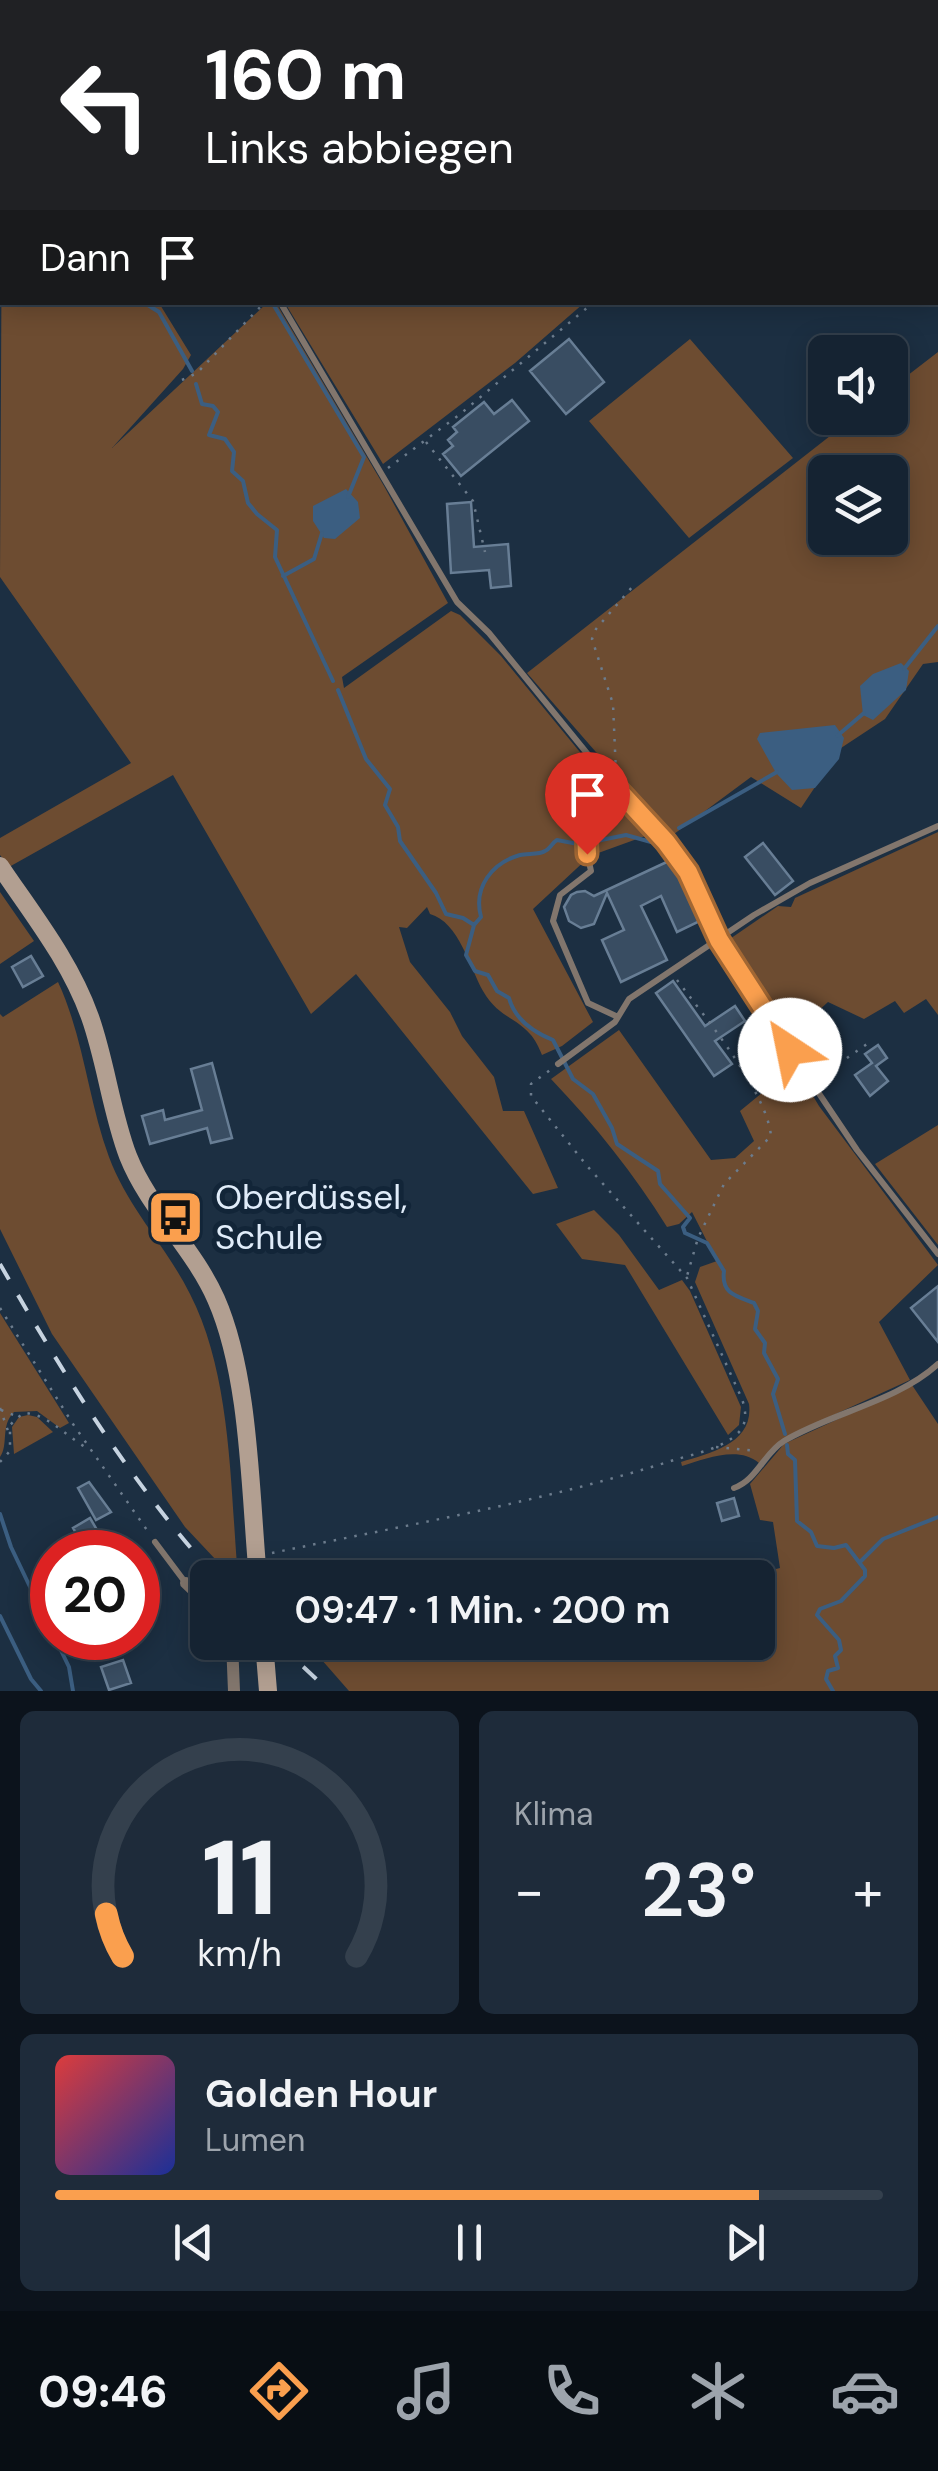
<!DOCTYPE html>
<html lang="de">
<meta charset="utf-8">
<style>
:root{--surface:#152332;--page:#1e2b3a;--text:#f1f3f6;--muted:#9da4ac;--line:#34404d;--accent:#fa9f4e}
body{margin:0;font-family:"DM Sans",sans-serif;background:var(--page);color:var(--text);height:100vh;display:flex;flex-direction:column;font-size:38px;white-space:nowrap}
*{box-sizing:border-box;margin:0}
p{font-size:32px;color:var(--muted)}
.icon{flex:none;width:55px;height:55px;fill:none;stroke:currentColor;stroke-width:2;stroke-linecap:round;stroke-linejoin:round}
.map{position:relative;height:1691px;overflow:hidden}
.side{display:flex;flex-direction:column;gap:20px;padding:20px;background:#0c131c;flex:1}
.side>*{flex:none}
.banner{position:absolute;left:0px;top:0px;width:940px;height:305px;box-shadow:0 5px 25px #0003,0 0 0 2px var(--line);background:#202124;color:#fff;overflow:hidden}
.controls{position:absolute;left:808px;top:335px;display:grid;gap:20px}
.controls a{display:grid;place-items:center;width:100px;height:100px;border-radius:15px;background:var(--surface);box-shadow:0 5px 25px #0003,0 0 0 2px var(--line);font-size:50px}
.speed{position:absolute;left:30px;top:1530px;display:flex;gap:20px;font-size:50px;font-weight:700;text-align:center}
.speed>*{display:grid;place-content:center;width:130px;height:130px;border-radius:50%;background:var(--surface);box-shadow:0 5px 25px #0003,0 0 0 2px var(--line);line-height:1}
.speed .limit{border:15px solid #d22;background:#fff;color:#111}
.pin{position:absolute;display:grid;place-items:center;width:85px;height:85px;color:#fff;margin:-102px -42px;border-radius:50% 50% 50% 0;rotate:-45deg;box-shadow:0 0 10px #0007}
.pin .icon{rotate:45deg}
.me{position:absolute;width:110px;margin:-55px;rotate:326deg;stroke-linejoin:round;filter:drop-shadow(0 0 8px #0008)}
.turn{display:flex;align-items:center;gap:35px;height:210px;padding:0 40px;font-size:45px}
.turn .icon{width:130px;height:130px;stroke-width:2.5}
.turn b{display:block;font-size:70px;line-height:85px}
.then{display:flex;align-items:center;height:95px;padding:0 40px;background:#0003;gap:20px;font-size:38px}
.big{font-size:75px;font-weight:600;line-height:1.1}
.side .card{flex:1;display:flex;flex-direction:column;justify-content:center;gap:15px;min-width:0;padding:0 35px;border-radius:15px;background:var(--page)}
.side .dial{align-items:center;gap:0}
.dial svg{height:260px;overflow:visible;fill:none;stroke:var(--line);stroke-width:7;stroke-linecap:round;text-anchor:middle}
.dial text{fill:var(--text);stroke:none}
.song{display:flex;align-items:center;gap:30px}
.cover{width:120px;height:120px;border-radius:15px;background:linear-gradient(135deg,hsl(0 70% 55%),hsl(230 70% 35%))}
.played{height:10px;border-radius:5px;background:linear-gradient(90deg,var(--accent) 85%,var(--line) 85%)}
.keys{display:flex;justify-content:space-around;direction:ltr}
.heat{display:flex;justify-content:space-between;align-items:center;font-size:55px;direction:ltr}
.side .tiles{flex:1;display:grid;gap:20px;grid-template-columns:1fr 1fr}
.card:last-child{grid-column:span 2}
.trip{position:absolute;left:190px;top:1560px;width:585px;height:100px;border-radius:15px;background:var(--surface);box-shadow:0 5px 25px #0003,0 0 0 2px var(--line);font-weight:600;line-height:100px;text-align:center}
.tab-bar{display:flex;height:160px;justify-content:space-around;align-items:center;background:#080e14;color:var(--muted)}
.tab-bar .icon{width:70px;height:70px}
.tab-bar .on{color:var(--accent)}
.tab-bar b{font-size:45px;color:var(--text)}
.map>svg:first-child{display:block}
.green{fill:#6d4c31;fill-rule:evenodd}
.water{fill:#3b5e81}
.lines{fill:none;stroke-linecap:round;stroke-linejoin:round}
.stream{stroke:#3b5e81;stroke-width:4}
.building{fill:#394d62;stroke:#687e95;stroke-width:2.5}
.path{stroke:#6c7c8d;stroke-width:2.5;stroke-dasharray:2.5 8;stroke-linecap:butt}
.lane{stroke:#82766d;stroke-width:6}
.street{stroke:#82766d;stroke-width:12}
.secondary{stroke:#b29f91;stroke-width:18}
.rail{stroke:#c6d3e0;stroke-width:4;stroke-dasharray:18 18;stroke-linecap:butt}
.route-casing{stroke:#a26733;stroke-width:25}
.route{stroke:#fa9f4e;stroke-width:18}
.labels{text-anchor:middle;stroke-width:10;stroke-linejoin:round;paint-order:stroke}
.poi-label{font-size:35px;fill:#e0ecf9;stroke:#122538;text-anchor:start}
</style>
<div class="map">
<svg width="938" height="1691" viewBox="0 0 938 1691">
<rect width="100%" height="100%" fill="#1c2f42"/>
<path class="green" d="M550 0H938V29V2H546Z
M2 182V302L159 303 191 355 183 369 112 448 267 303H276L384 486 448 603 342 677 344 688 451 611 460 615 501 656 648 835 590 856 533 909 593 1022 562 1046 542 1055C539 1048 535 1039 530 1034 514 1016 498 1017 483 991 470 968 459 922 430 914L427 907 407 928 399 927 410 962 450 1012 462 1036 494 1077 503 1111H524L558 1188 533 1194 356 974 311 1014 173 775 9 867 0 855V838L131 763 0 577Z
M285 303H584L515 363 383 464Z
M690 339 793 458 689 538 589 421Z
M938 352V662L923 664 885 719 841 748 801 808 751 777 670 837 527 673 853 418H890V389ZM825 472H890V538H825Z
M938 832V1015L926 999 904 1013 895 1001 864 1019 828 1002 788 1039 724 943 778 906 791 907 795 898Z
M0 892 34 941 0 964Z
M58 982C84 1038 88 1100 109 1157 128 1208 166 1246 190 1294 232 1376 230 1487 238 1577H232L185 1527 52 1334 0 1229V1014L3 1017Z
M619 1030 711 1160 735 1158 754 1141 740 1111 795 1066 819 1106 938 1265 879 1322 910 1380 792 1434 759 1463C738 1445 705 1459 682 1466L681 1462C711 1453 754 1443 749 1404L695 1282 700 1267 717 1261 692 1212 679 1224 667 1227C634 1174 595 1125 551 1079Z
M938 1125V1245L875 1164Z
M594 1210 619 1235 659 1290 682 1280 690 1291 741 1407 739 1425 728 1435 625 1265 582 1259 556 1224Z
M0 1313 69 1423 60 1428 37 1411 14 1412C0 1426 9 1444 0 1457Z
M912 1385 938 1424V1691H349L307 1643H323L341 1656 399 1642H758V1578L743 1577 780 1568 773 1522 760 1520 750 1484 784 1444Z
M28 1415 37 1417 53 1432 14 1454 12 1427 19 1417Z"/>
<path class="water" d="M346 489 358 502 360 518 335 539 324 538 313 521V506Z
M901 663 909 671 906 690 873 720 863 715 860 686 873 674Z
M835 725 844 738 839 759 815 788 792 790 776 773 757 739 760 733Z"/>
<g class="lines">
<path class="stream" d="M530 2 533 0
M0 132 2 134
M143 302 159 312 192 371
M273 304 364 457 348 497
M196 384 202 404 213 406 218 412 209 435 225 439 234 452 232 471 243 481 248 503 257 514 277 530 275 557 333 681
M283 576 314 559 322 533
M904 669 938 626
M338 690 366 759 390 789 385 805 398 827 400 841 436 893 446 914 463 918 474 925 466 955 475 971 488 975 497 991 509 998C515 1020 533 1032 553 1040L573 1079 593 1094 612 1128 617 1144 658 1171 660 1184 690 1218 683 1227 685 1233 707 1243 724 1271C721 1293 735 1296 754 1303L758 1311 755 1329 765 1343 764 1353 778 1379 773 1394 785 1434
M837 736 864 713
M679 828 777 772
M591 842 626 835 651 842
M474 925 481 917C473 887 492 863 520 855 527 853 539 855 545 851 550 849 552 843 557 840L578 844
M787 1445 788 1454 795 1460 797 1521 811 1532 817 1546 834 1548 846 1545 865 1570V1576L841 1601 820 1609 817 1615 839 1640 841 1650 835 1656 838 1668 828 1671 826 1679 833 1691
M0 1514 11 1547 52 1633
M861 1561 883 1539 938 1517
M0 1616 31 1679 41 1691
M55 1638 69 1667 73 1691"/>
</g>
<path class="building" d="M569 339 604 382 566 414 530 371Z
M512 400 529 421 461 476 443 454 453 446 448 440 457 432 453 427 484 402 494 414Z
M471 502 474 547 508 544 511 586 491 588 489 570 451 573 447 504Z
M763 843 793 881 775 895 745 857Z
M671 860 702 920 677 932 661 896 641 906 667 960 621 982 602 940 624 930 607 893 594 924 581 928 569 921 564 907 571 895 577 892 585 891 594 896Z
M31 956 43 976 23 987 12 967Z
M673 981 705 1026 735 1006 745 1021 715 1041 732 1064 714 1076 656 993Z
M878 1045 887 1058 876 1066 888 1081 870 1096 855 1075 872 1063 865 1054Z
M212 1063 232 1138 211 1143 207 1128 150 1144 142 1116 163 1110 165 1120 202 1110 191 1069Z
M938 1286V1342L911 1308Z
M89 1482 111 1512 96 1520 78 1488Z
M734 1498 739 1516 722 1521 717 1503Z
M90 1518 107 1547 98 1552H87L73 1528Z
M123 1660 131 1683 109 1690 101 1667Z"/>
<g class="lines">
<path class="path" d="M182 380 197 373 265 302
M426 442 473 501 485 552
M388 468 459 415 594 302
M616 773 613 704 592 639 596 629 633 586
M677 980C705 1017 767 1092 771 1136L724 1184 698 1238 687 1276
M821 1076 870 1042
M0 1308 73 1424 149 1533
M0 1408 8 1431
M1 1410 16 1416
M716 1447 757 1451
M0 1462 10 1451V1425L23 1413C48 1413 67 1438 89 1449
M272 1553C406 1525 543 1502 674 1460 694 1454 721 1449 737 1434 748 1424 746 1411 742 1399L687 1278 588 1167 531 1096V1084L550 1070"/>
<path class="lane" d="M280 302 457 602 489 633 617 790 667 842 687 872 719 940 746 985 857 1150 938 1254
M607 778C585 813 581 829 591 871L560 895 553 921 588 1003 618 1017
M558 1064 615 1022 629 999 754 915 810 883 938 826
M734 1488C757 1480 764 1453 784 1441 831 1413 898 1401 938 1364
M155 1542 185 1582"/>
<path class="street" d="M186 1583 208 1604
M232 1642 234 1691"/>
<path class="secondary" d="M202 0V2
M0 175 2 172
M0 866C33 915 70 961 90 1017 106 1062 111 1111 128 1156 149 1209 193 1247 216 1299 250 1376 250 1493 258 1578
M264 1642 268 1691"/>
<path class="rail" d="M0 1264C63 1374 131 1483 217 1578
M277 1642 329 1691"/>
</g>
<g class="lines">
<defs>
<path id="route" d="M587 854C585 818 588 808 607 778L666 842 688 872 719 940 790 1050"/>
</defs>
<use href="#route" class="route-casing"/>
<use href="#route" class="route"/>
</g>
<defs>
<symbol id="bus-square" viewBox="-11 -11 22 22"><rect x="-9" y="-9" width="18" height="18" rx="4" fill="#fa9f4e" stroke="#122538"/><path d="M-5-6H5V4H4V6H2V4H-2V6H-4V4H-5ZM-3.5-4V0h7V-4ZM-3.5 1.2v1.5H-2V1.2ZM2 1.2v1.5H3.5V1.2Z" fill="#111"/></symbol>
</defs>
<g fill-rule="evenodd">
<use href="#bus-square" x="144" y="1186" width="63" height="63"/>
</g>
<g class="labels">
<g class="poi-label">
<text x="215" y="1209">Oberdüssel,<tspan x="215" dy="40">Schule</tspan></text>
</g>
</g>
</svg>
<div class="controls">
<a><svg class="icon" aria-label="sound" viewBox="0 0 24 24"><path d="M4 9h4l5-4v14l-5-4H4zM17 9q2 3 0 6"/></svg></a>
<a><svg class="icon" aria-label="layers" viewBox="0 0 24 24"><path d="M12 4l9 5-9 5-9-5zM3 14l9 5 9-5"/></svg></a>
</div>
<div class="speed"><div class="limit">20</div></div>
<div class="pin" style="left:587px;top:854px;background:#d93025"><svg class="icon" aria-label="arrive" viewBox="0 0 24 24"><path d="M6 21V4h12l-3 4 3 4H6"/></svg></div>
<svg class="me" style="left:790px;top:1050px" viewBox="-20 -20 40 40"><circle r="19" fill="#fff"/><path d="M0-13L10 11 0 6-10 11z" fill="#fa9f4e"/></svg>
<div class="trip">09:47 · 1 Min. · 200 m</div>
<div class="banner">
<div class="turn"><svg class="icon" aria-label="left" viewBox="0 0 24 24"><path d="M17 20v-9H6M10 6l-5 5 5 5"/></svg><div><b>160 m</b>Links abbiegen</div></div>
<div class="then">Dann<svg class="icon" aria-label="arrive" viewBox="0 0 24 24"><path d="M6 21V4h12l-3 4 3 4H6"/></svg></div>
</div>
</div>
<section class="side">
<div class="tiles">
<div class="card dial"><svg viewBox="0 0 100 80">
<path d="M14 69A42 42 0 1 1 86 69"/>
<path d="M14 69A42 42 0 0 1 9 56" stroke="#fa9f4e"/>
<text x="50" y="56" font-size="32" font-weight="700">11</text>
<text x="50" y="72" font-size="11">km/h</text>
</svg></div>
<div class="card"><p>Klima</p>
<div class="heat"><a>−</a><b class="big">23°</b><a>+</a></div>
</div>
<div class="card">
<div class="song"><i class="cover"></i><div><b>Golden Hour</b><p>Lumen</p></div></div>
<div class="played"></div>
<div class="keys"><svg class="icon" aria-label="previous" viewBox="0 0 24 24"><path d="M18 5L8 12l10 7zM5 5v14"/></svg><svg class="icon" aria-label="pause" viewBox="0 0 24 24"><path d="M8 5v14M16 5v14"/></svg><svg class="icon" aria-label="next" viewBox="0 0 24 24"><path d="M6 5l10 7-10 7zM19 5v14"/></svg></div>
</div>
</div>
</section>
<nav class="tab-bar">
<b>09:46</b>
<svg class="icon on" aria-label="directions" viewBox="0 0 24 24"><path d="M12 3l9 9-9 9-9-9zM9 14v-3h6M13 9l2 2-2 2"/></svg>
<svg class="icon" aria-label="music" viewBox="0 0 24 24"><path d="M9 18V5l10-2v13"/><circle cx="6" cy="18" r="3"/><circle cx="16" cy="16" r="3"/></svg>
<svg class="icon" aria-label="phone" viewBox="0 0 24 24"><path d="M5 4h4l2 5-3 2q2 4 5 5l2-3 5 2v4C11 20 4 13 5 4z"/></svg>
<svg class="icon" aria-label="climate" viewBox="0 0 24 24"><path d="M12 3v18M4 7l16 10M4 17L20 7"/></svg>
<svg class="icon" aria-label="car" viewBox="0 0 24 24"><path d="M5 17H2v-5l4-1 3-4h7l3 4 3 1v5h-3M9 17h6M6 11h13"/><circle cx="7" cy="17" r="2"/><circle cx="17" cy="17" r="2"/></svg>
</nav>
